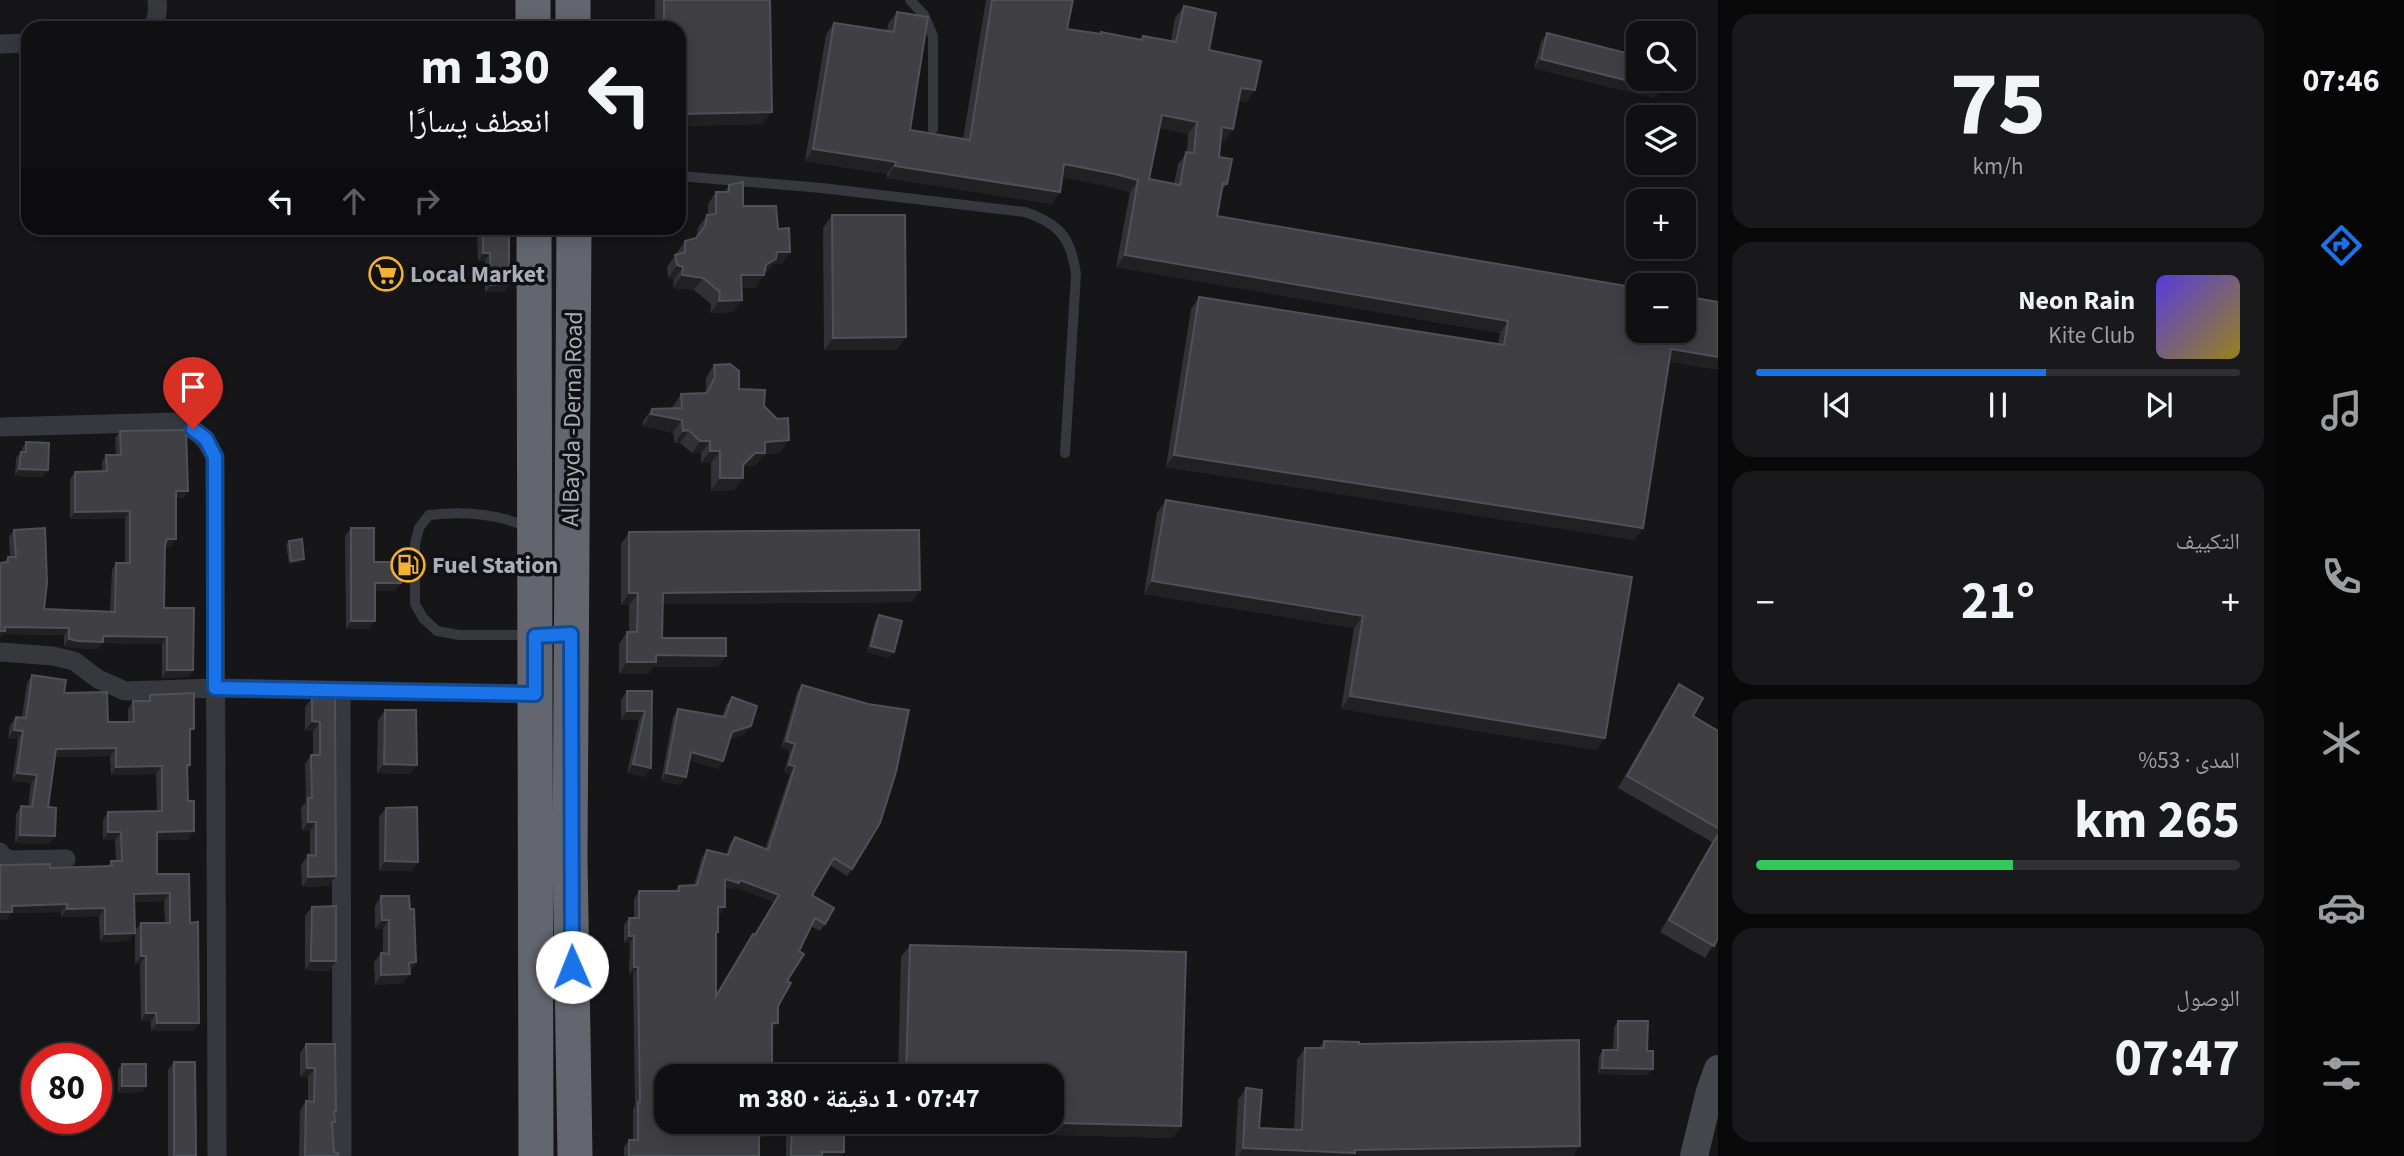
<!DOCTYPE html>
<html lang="ar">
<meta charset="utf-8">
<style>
:root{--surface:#101012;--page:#19191b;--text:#f1f3f6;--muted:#9c9d9f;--line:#303032;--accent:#1a73e8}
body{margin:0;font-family:"Source Sans 3","Noto Naskh Arabic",sans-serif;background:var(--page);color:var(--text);direction:rtl;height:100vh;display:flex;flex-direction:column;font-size:26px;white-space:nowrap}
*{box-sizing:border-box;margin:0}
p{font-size:23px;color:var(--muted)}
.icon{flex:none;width:38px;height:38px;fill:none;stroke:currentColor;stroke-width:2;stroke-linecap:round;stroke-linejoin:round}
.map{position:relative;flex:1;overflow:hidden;direction:ltr}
.details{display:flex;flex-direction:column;gap:14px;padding:14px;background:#09090a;width:560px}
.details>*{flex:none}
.top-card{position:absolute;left:21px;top:21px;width:665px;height:214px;border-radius:21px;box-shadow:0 4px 18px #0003,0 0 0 2px var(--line);direction:rtl;background:#101012;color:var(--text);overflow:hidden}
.buttons{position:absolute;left:1626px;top:21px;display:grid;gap:14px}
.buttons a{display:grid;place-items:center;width:70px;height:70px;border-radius:14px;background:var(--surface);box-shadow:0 4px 18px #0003,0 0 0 2px var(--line);font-size:35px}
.speed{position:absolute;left:21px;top:1043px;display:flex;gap:14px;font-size:35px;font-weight:700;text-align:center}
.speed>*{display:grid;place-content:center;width:91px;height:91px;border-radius:50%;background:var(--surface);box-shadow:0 4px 18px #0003,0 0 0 2px var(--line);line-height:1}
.speed .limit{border:10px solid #d22;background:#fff;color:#111}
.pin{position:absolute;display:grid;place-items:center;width:60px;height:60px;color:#fff;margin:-72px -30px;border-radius:50% 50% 50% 0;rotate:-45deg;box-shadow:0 0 7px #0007}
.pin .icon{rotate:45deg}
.me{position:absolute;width:77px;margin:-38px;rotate:359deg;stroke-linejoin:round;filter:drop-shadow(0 0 5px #0008)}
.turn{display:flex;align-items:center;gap:24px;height:147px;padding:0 21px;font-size:32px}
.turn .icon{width:91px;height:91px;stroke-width:2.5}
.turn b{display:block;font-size:49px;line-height:60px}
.lanes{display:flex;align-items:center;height:66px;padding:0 21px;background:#0003;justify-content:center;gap:35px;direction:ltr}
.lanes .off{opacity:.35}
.big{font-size:52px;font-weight:700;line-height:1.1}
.details .tile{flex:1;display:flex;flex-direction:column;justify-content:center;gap:10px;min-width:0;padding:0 24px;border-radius:21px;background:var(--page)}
.details .dial{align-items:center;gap:0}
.dial b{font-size:91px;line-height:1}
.song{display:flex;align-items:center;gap:21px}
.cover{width:84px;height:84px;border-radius:10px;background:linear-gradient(135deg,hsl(250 70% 55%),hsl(50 70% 35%))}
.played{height:7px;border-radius:4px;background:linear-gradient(90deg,var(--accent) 60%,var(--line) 60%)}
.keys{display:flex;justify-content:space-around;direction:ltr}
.heat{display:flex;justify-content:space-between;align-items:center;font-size:38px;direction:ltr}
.charge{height:10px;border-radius:5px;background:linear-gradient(90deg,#34c759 53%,var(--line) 0)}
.trip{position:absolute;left:654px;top:1064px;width:410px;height:70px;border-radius:21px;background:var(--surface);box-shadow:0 4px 18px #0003,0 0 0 2px var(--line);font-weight:700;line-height:70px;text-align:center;direction:rtl}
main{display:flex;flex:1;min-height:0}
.dock{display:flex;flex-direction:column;width:126px;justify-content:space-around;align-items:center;background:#060607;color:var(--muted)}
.dock .icon{width:49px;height:49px}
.dock .active{color:var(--accent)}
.dock b{font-size:32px;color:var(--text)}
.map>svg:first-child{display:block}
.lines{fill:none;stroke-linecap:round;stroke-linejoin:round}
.lane{stroke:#37383d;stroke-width:10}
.street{stroke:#37383d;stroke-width:19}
.secondary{stroke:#45474d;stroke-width:28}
.highway{stroke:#63666e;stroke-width:35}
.wall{fill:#323236;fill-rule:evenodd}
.shaded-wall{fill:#212124}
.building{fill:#3f3f44;stroke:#4f5156;stroke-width:2;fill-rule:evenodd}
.route-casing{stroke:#114b97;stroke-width:18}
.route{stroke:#1a73e8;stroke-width:12}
.labels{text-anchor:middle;stroke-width:7;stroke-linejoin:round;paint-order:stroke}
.poi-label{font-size:24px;font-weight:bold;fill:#a8adb8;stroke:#111113;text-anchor:start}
.street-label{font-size:24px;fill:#a8adb8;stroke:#111113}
</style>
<main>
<nav class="dock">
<b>07:46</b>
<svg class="icon active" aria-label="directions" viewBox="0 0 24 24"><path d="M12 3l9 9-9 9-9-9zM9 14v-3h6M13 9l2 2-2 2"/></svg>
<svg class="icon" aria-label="music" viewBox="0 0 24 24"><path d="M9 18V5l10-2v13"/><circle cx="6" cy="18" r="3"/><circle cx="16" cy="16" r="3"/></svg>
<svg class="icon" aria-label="phone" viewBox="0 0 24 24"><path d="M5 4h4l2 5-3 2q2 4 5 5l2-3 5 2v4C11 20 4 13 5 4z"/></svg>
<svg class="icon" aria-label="climate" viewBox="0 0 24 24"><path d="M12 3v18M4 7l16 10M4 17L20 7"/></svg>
<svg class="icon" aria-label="car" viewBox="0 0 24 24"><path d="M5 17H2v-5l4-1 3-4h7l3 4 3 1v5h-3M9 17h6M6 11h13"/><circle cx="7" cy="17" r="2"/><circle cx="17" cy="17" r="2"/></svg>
<svg class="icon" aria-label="filters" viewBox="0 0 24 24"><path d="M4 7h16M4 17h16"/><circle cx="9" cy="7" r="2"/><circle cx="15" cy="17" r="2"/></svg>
</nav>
<section class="details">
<div class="tile dial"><b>75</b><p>km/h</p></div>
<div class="tile">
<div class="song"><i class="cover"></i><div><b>Neon Rain</b><p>Kite Club</p></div></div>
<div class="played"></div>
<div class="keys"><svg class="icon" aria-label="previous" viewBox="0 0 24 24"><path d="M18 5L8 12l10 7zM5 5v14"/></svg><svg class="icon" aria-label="pause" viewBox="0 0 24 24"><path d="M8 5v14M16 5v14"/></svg><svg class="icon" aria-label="next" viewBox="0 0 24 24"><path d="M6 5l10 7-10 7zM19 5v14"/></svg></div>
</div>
<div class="tile"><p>التكييف</p>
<div class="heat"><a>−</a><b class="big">21°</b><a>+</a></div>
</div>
<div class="tile"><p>المدى · 53%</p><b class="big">265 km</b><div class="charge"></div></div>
<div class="tile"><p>الوصول</p><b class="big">07:47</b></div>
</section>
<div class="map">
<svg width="1718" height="1156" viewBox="0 0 1718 1156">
<rect width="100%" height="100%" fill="#161618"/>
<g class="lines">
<path class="lane" d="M910 0 924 15 933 36V129
M679 176 822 188 1025 212C1060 224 1071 238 1076 274L1065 453
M527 527C496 513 463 511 429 515L419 528 415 544V604L423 618 437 631 459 635H567"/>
<path class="street" d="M151 28C158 21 158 10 157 0
M0 44 28 43
M0 427 176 422C198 431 205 436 215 457L217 1156
M0 652 53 656 74 661 98 679 125 691 215 688 535 694
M341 691 342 1156
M0 852 2 856 10 860 66 859"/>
<path class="secondary" d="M1694 1156 1710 1091 1718 1069"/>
<path class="highway" d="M533 0V28
M573 0V28
M534 228 536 1156
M574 228 570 859 575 1156"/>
</g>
<path class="wall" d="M655 0H770L763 124 679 126V28H655Z
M986 0H1073L1067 29 1100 34 1101 32 1140 39 1143 36 1171 41 1175 18 1184 6 1209 50 1247 102 1239 101 1225 141 1220 140 1219 157 1227 184 1222 191 1217 216 1669 362 1643 528 1634 540 1166 467 1191 309 1199 297 1498 344 1500 333 1116 267 1130 192 1106 186 1062 177 1060 192 1052 204 887 178V174L805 161 826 35 834 23 887 31 888 24 897 12 910 130 963 139ZM1159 128 1188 134 1187 152 1178 164 1174 184 1149 179Z
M1547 33 1654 98 1534 68 1541 42Z
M729 185 743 206 778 229 782 264H773L767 272 764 273 755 288H742V300L733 312 710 313 711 304 694 290 673 288 674 279 668 278 667 267 685 241 696 238 698 227 708 215V204L716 192H724Z
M832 215 897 350H824L823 228Z
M477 228H511H509V284L504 292H485V261H478Z
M714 365 739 389 764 406 780 453 765 454 756 465 746 466 743 469 735 490 711 491V463H701V453H692L680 443H675L673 433 643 426V421L652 409 672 408 681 394 705 393 706 389V378Z
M120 431 188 491 183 498H176L171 547H165L164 608 193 670 188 677 162 678V644L102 643 98 649 73 648 64 646V635L3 634 4 562 8 557H10L9 537 14 530 44 609 110 611 112 570 116 563H125V518L70 519V479L75 472 102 471V462L106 455H116L115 438Z
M26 442 43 477 15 476 16 458 21 452H22V448Z
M1166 500 1597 750 1341 709 1354 628 1144 594 1157 513Z
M351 528 395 591H375L369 629H346L345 536Z
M629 532 920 590 912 602 663 604 662 638 718 667H653L648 674H619V644L627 632H629V605H621V544Z
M289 541 302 562 289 564 286 544Z
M879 615 889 658 867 652 875 621Z
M32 675 64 693 108 722H128V709L133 701H146L150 695 190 736V765L187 770 188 840H157V874L190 923 199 1023 193 1031H151V1021H141L140 964H135V931L141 923H165L164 901 135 902 129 941 100 942 99 916 61 917V912L11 913 6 920H0L50 868 108 866 111 861H116L115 840H103V820L108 812 157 811 156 774 111 775 110 756 55 757 48 807 49 844 15 843 16 814 21 806 28 807 31 783 12 781 18 739 8 738 10 725 16 717H22L27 683Z
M1679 684 1693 716 1718 731V938L1705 958 1660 932 1712 842 1618 788 1671 696Z
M802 685 852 869 847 876 830 865 812 895 825 924 820 931 811 926 787 981 778 1006V1023L772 1030 771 1130 766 1137H759V1156H624V1147L629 1140H633V1109L635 1106 633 974H629L630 943H624V925L629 918H634V899L639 891H674L679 886 694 885 702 857 707 850 726 855 730 844 735 837 765 849 790 774 784 772 790 751 781 748 797 692ZM725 887 734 890 735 887 774 902 755 934H753L748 941 716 995V935L718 932V914H720L725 907Z
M627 691H652L645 777 627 773 639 720H621V700Z
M732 697 745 734 730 739 718 769 689 760 686 777 680 785 661 781 673 717 678 709 722 717 726 705Z
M312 698H335L329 886 302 887 301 865 308 855H310V831H302L301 808 306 802 305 764 311 755H313V731H305V707Z
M385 710 410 774 377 773 378 720Z
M386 808 412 871H379V817Z
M381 896 410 909 416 962 403 983 375 985 374 962 381 953H383V929H375V906Z
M312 907 336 961 329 971 305 970V916Z
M910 945 1181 1126 1173 1138 896 1131 897 1122H1052V1076H898L901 957Z
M1618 1021 1647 1051 1648 1075 1598 1074 1599 1056 1603 1050H1613L1614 1027Z
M1324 1041 1359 1044 1573 1156H1235L1238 1100 1246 1088 1259 1128 1294 1129 1297 1060 1305 1048H1319Z
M306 1044 336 1111 335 1113 333 1125 334 1152 338 1156H299L300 1110 306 1101H308V1077H300V1053Z
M174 1062 196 1156H168V1070Z
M122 1064 146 1086 142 1092 118 1093V1070Z
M792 1124 842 1156H786V1132Z"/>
<path class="shaded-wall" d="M1541 59 1661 89 1654 98 1534 68Z
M1241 88 1255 90 1247 102 1233 100Z
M772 112 763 124 679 126V114Z
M1162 115 1197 122 1188 134 1153 127Z
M1222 127 1233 129 1225 141 1213 139Z
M813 149 896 162 887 174 805 161Z
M1064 164 1115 174 1138 180 1130 192 1106 186 1056 176Z
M895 166 1060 192 1052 204 887 178Z
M777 252H790L782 264H773L767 272 761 275H764L755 288H733L741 275Z
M483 253H490L485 261H478Z
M1125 255 1508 321 1500 333 1116 267Z
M677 265 683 267 674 279 668 278Z
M682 275 703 278 694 290 673 288Z
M509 284 504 292H485L491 285Z
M742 300 733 312 710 313 719 301Z
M906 337 897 350H824L833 338Z
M1671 349 1718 357V370L1663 361Z
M651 414 682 420 673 433 643 426Z
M689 430 680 443H675L683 431Z
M789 440 780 453 765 454 756 465 746 466 735 478 743 465 765 442Z
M700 441H710L701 453H692Z
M710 451H720L711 463H701Z
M1174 455 1643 528 1634 540 1166 467Z
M19 469 48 470 43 477 15 476Z
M720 478H743L735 490 711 491Z
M176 491H188L183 498H171Z
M130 511 125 518 70 519 75 512Z
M167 539H176L171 547H162Z
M304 559 302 562 289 564 291 561Z
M1152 581 1363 616 1354 628 1144 594Z
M375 583H401L395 591H369Z
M920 590 912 602 655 604 663 593Z
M629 593H638L629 605H621Z
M351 621H375L369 629H346Z
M5 627 69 628 64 635 3 634 0 638V631Z
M103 636 167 637 162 644 102 643 98 649 73 648 64 646 69 639Z
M871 646 894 652 889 658 867 652Z
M656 655 726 656 718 667H653L648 674H619L627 662Z
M167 670H193L188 677 162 678Z
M1350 696 1605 738 1597 750 1341 709Z
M627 711H645L639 720H621Z
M312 721 320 722 313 731H305Z
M751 726 745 734 726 740 732 732Z
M14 730 23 731 18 739 8 738Z
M786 741 795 744 790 751 781 748Z
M116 748 110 756 51 757 56 749Z
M691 752 723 761 718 769 686 759Z
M384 764 417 765 410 774 377 773Z
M633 764 651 768 645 777 627 773Z
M789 765 795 766 790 774 784 772Z
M162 766 156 774 111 775 116 767Z
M17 773 37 775 31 783 12 781Z
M666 773 686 777 680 785 661 781Z
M308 822H316L310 831H302Z
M194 831 188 840H151L157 832Z
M108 832H121L115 840H103Z
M20 835 55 836 49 844 15 843Z
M385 861 418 862 412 871H379Z
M336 876 329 886 302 887 308 877Z
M725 879 740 880 779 895 774 902 735 887 734 890 720 886Z
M170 893 164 901 129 902 134 894Z
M67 904 61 912 11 913 6 920H0V912L12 906Z
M718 907H725L720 914H713Z
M105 908 99 916 61 917 67 909Z
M382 920H389L383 929H375Z
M135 933 129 941 100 942 105 934Z
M629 936H634L630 943H624Z
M141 956H146L140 964H135Z
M311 961H336L329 971 305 970Z
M416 962 409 972V963Z
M634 967H638L633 974H629Z
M410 974 403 983 375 985 381 975Z
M146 1013H156L151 1021H141Z
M157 1023H199L193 1031H151Z
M772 1023H778L773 1030H767Z
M307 1068H315L308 1077H300Z
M1602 1068 1653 1069 1648 1075 1598 1074Z
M122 1086H146L142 1092 118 1093Z
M903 1122H1016L1181 1126 1173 1138 896 1131Z
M759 1130H771L766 1137H754Z
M1580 1146 1573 1156H1238L1243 1148 1355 1150Z
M822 1152H844L842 1156H820Z"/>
<path class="building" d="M664 0H770L772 112 679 114V28H664Z
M992 0H1073L1067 29 1101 34V32L1142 40 1143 36 1176 42 1184 6 1216 13 1209 50 1261 61 1255 90 1241 88 1233 129 1222 127 1219 157 1232 159 1227 184 1223 183 1217 216 1638 288V331H1684V296L1718 302V357L1671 349 1643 528 1174 455 1199 297 1504 345 1508 321 1125 255 1138 180 1115 174 1064 164 1060 192 895 166 896 162 813 149 834 23 894 32 897 12 928 17 910 130 970 140ZM1162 115 1197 122 1194 153 1186 152 1180 185 1149 179Z
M1547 33 1638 56V79H1664L1661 89 1541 59Z
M743 182V206H776L778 229 789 228 790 252H777L776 259 766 265 764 275H741L742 300 719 301 720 292 703 278 682 275 683 267 677 265 675 255 685 252V241L696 238 705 226 707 215 716 214V192H729V185Z
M832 215H905L906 337 833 338Z
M483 228H509V284L491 285 490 253H483Z
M730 364 739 371V389L765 390 764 406 777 419 788 418 789 440 765 442V453H755L743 465V478H720V451H710V441H700L689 430 683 431 682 420 651 414 652 409 682 408 681 394 707 393 715 377 714 365Z
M186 430 188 491H176V539H167L165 545 164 608H194L193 670H167V637L103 636V642L78 641 69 639V628L5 627V631H0V563L8 562V557H16L14 530 45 528 47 583 44 609 115 612 116 563H130V511L75 512V472L107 471 106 455H121L120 431Z
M26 442 49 443 48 470 19 469 21 452H26Z
M1166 500 1632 577 1605 738 1350 696 1363 616 1152 581Z
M351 528H374V562H401V583H375V621H351Z
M919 530 920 590 663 593 662 638H726V656L656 655V662H627V632H637L638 593H629V532Z
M302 539 304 559 291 561 289 541Z
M879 615 902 621 894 652 871 646Z
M32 675 66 680 64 693 107 692 108 722H134L133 701H150V695L194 693V729H190V765H187L188 801H194V831L157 832V874H189L190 923 198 922 199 1023H157L156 1013H146V956H141V923H170V893L134 894 135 933 105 934V908L67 909V904L12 906V912H0V865L50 864V868L112 866 111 861H122L121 832H108V812L162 811V766L116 767V748L56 749 48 807 56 808 55 836 20 835 21 806 32 807 37 775 17 773 23 731 14 730 16 717 26 718Z
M1679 684 1703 698 1693 716 1718 731V828L1627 776Z
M802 685 868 704 909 710 896 772 880 823 852 869 834 858 812 895 834 908 825 924 815 918 799 951 804 954 787 981 791 983 778 1006V1023H772V1076H667V1122H771V1130H759V1156H629V1140H638V1102H640L638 967H634V936H629V918H639V891H679V886L697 885 707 850 728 855 735 837 768 850 795 766 789 765 795 744 786 741ZM725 879 739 883 740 880 779 895 755 935 753 934 716 996V932H718V907H725Z
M627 691H652L651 768 633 764 645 711H627Z
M732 697 757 706 751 726 732 732 723 761 691 752 686 777 666 773 678 709 725 717Z
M312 698H335L336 876 308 877V855L316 856V822H308V798H312L311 755H320V722L312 721Z
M385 710H416L417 765 384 764Z
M417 807 418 862 385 861 386 808Z
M1718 834V938L1714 946 1669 920Z
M381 896H409L410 909H414L416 962 409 963 410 974 381 975V953L389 954V920H382Z
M336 906V961H311L312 907Z
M910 945 1186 952 1181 1126 1016 1122H1052V1076H906Z
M1618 1021H1648L1647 1051H1653V1069L1602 1068 1603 1050H1618Z
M1579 1040 1580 1146 1355 1150V1153L1243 1148 1246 1088 1262 1090 1259 1128 1302 1130 1305 1048H1324V1041L1359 1042V1044Z
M306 1044H335L336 1111H334L335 1122H332L334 1152 338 1153V1156H305L306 1101 314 1102 315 1068H307Z
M174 1062H195L196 1156H174Z
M122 1064H146V1086H122Z
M844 1123V1152H822V1156H791L792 1124Z"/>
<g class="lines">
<defs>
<path id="route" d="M193 429 206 439 215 457V688L535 694V636L571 634 572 967"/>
</defs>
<use href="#route" class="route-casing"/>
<use href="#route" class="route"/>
</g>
<defs>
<symbol id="supermarket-ring" viewBox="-11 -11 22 22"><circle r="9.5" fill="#111113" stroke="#f2b134" stroke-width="1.5"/><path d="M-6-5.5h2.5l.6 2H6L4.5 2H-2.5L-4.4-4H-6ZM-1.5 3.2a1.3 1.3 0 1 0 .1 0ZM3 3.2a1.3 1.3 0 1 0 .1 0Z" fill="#f2b134"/></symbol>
<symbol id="fuel-ring" viewBox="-11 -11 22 22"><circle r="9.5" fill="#111113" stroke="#f2b134" stroke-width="1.5"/><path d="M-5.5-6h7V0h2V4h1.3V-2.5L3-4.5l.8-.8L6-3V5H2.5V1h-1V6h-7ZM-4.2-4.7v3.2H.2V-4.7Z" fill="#f2b134"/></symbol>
</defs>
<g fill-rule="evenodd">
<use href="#supermarket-ring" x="367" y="255" width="38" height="38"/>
<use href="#fuel-ring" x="389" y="546" width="38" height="38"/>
</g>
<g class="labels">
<g class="poi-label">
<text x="410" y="282">Local Market</text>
<text x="432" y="573">Fuel Station</text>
</g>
<g class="street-label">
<text transform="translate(572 419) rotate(-89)" y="8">Al Bayda -Derna Road</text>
</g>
</g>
</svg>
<div class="buttons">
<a><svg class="icon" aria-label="search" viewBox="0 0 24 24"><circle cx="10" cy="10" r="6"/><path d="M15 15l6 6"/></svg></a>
<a><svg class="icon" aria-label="layers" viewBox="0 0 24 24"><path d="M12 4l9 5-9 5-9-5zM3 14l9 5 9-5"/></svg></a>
<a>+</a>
<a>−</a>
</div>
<div class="speed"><div class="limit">80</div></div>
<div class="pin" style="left:193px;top:429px;background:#d93025"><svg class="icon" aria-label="arrive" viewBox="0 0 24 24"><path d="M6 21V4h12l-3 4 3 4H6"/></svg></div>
<svg class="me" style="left:572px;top:967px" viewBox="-20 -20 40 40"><circle r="19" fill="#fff"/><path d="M0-13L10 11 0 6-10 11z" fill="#1a73e8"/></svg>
<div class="trip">07:47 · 1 دقيقة · 380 m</div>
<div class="top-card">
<div class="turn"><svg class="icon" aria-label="left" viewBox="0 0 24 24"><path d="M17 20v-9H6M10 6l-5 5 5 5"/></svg><div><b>130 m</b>انعطف يسارًا</div></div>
<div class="lanes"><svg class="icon" aria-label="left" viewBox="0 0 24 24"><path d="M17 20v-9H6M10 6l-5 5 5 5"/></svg><svg class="icon off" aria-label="ahead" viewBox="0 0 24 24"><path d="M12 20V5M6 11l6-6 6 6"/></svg><svg class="icon off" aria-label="right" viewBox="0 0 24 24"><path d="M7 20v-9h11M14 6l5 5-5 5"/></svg></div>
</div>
</div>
</main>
